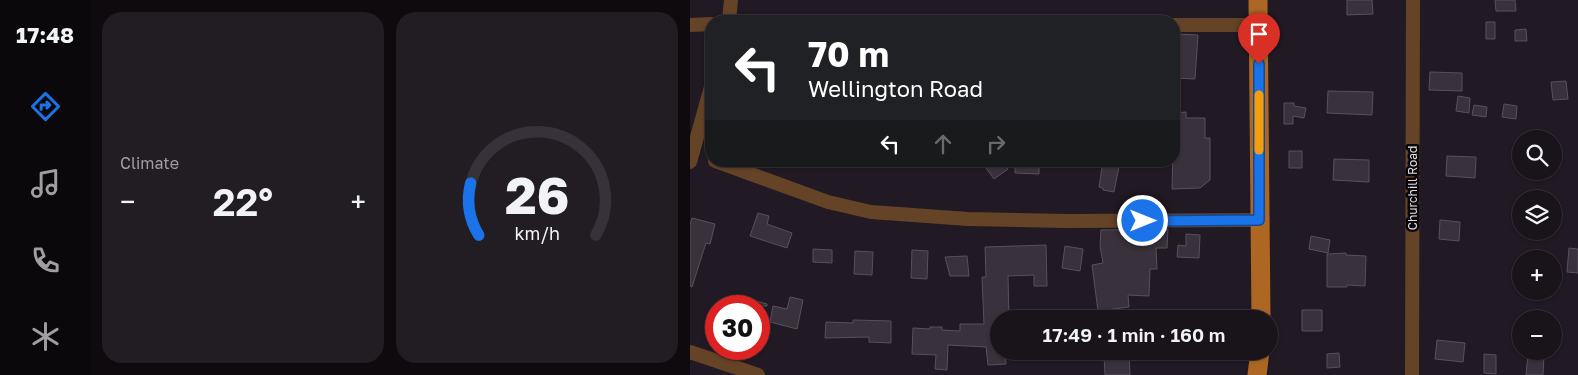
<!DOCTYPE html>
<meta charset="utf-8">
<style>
:root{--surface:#19131a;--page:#221c23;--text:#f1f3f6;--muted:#9f9ea2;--line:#373239;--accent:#1a73e8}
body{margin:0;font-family:"Golos Text",sans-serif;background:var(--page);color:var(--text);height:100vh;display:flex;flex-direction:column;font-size:19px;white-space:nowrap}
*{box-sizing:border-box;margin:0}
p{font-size:16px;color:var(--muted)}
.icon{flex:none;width:28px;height:28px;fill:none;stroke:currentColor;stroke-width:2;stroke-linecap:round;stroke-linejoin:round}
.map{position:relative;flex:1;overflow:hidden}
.details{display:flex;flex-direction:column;gap:12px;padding:12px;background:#0e0a0e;width:600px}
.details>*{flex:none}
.guide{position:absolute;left:15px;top:15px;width:475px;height:152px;border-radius:20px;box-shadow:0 1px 4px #0004,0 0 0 1px var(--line);background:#202124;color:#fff;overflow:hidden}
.buttons{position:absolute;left:822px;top:130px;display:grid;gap:10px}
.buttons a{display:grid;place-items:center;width:50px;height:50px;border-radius:50%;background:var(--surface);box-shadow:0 1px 4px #0004,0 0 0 1px var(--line);font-size:25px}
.speed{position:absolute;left:15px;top:295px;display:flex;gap:10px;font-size:25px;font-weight:700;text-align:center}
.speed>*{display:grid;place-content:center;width:65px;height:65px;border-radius:50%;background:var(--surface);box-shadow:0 1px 4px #0004,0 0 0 1px var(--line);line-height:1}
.speed .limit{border:8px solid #d22;background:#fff;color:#111}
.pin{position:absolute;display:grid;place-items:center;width:42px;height:42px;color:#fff;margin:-51px -21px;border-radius:50% 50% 50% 0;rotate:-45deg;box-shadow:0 0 5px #0007}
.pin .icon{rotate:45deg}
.me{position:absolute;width:55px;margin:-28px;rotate:90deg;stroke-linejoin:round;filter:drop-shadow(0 0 4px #0008)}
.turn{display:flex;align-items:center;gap:18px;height:105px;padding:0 20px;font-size:22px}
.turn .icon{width:65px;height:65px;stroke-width:2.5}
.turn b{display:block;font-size:35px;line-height:42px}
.lanes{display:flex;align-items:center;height:48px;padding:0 20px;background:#0003;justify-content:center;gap:25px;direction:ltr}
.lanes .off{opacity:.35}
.big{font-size:38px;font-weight:600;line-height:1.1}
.details .tile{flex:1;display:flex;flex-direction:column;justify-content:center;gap:8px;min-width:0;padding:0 18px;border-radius:20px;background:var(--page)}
.details .dial{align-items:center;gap:0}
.dial svg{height:130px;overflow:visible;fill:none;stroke:var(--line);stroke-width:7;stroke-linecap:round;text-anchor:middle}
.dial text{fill:var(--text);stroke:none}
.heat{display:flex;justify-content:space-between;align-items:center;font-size:28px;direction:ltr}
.details .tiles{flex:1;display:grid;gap:12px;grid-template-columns:repeat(2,1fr)}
.trip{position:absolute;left:300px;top:310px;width:288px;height:50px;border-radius:25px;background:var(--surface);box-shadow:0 1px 4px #0004,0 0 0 1px var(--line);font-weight:600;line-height:50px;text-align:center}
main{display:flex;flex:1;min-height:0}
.dock{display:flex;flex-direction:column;width:90px;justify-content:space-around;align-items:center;background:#0a080a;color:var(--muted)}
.dock .icon{width:35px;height:35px}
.dock .selected{color:var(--accent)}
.dock b{font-size:22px;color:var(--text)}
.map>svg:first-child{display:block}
.building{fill:#39313b;stroke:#59505b}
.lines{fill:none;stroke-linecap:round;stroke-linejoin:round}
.minor{stroke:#654326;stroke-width:14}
.major{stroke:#ad6722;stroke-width:19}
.route-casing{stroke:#114b97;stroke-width:12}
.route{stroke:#1a73e8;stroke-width:9}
.slow{stroke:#f59e0b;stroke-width:9}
.labels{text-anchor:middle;stroke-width:5;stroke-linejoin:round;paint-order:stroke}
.street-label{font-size:12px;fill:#e0dbe2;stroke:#080609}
</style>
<main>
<nav class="dock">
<b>17:48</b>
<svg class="icon selected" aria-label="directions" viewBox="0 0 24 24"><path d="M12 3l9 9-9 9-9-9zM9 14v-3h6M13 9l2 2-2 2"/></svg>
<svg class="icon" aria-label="music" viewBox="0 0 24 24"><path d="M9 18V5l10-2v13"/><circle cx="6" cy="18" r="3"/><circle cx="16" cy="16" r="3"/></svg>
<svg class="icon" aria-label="phone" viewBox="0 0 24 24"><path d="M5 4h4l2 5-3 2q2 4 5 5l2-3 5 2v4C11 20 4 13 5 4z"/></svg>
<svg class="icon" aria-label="climate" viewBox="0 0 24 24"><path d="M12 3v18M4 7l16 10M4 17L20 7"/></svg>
</nav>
<section class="details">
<div class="tiles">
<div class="tile"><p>Climate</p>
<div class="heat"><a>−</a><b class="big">22°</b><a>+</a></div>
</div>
<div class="tile dial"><svg viewBox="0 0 100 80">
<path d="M14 69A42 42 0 1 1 86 69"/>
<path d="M14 69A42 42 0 0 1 9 37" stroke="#1a73e8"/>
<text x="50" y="56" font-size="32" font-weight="700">26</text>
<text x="50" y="72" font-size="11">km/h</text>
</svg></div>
</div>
</section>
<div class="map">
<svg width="888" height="375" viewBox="0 0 888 375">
<rect width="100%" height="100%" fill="#211923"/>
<path class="building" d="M657 0H682L683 14 657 15Z
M805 0H825L826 11H806Z
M796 22H805V39H796Z
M836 29 837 41H825V30Z
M486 34 508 35 505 79 484 78Z
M740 72 772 73V91L739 90Z
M876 81 878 99 863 100 861 82Z
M638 91 683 92 682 115 637 113Z
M768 96 780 98 779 113 766 111Z
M594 103H604V106L616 108 614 118 603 116V124H594Z
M814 104 827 106 826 119 812 117Z
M784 105 797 107 796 117 782 115Z
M496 112V118H515V138H520V180L510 188 482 189 484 113Z
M599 151H612V168H599Z
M757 156 786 157 785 178 756 176Z
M644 159 679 160V182L643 180Z
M291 161H312L318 169 304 179Z
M325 161H349V174L325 173Z
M413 161H430L424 192 413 190V188L409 187Z
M68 213 79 216 77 224 102 233 97 248 60 236Z
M2 218 25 224 20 244 16 243 2 287 0 286V225Z
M750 220 770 222 769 241 749 239Z
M478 229 477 248H466L467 269H460L459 296 438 295 439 307 408 311 402 265 413 263 410 246 411 230Z
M496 234 510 235 509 258 487 257 488 245 496 246Z
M621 236 640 240 638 253 619 249Z
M356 245 357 286H344V275L318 276 319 319H309V351H315L316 364 298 365 296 347 258 345 257 370 245 369 246 355 222 354 223 328 240 329V327H252V330L270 331V324H294L292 277H296L295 247Z
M375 246 393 249 390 271 372 268Z
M879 248 888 249V273L877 272Z
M123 249 142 250V263L123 262Z
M222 250 238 251 237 279 221 278Z
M165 251 183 252 182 275 164 274Z
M656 253V255L676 256 675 286 657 285V287H637V254Z
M277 256 279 276H260L255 257Z
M46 295 77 304V306H43Z
M100 297 113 300 107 329 80 322 83 306 97 309Z
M612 310H632V331H612Z
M163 320 201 321V343L179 342V337L135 338 136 322 163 323Z
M747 340 775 343 773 362 745 359Z
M649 353 650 367 637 368V354Z
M794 354 806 355V374L794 373Z
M838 354 854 355 853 375H836Z
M439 355 440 375H415L414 356Z"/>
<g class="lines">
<path class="minor" d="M39 21 41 0
M0 25 21 24
M484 25H569
M25 161 138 202 181 212 278 219 376 221 569 220
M0 162 21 87
M0 352 68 375
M722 375 723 0"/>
<path class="major" d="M568 0 571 319
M567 375 570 351"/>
</g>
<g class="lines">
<defs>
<path id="route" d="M453 221 569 220V64"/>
</defs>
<use href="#route" class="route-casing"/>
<use href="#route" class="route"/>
<path class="slow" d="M569 95V150"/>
</g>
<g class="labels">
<g class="street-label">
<text transform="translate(723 188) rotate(-90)" y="4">Churchill Road</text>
</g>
</g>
</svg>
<div class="buttons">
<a><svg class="icon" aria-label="search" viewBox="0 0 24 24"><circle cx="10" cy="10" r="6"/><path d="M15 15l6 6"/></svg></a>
<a><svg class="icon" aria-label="layers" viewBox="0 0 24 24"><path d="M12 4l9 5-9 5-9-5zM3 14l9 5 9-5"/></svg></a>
<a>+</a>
<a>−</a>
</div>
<div class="speed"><div class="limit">30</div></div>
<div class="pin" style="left:569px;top:64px;background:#d93025"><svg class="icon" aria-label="arrive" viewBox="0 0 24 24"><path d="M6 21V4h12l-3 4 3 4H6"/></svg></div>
<svg class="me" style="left:453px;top:221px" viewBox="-20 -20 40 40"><circle r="17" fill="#1a73e8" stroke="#fff" stroke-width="3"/><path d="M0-11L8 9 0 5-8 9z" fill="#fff"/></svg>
<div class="trip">17:49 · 1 min · 160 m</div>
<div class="guide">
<div class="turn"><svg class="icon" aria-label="left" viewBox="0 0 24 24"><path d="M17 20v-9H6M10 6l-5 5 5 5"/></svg><div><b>70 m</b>Wellington Road</div></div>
<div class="lanes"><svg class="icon" aria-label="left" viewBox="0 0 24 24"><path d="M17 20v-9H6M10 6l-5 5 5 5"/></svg><svg class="icon off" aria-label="ahead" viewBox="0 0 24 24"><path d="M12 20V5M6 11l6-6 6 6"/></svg><svg class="icon off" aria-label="right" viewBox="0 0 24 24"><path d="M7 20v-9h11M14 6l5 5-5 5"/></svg></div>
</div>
</div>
</main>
